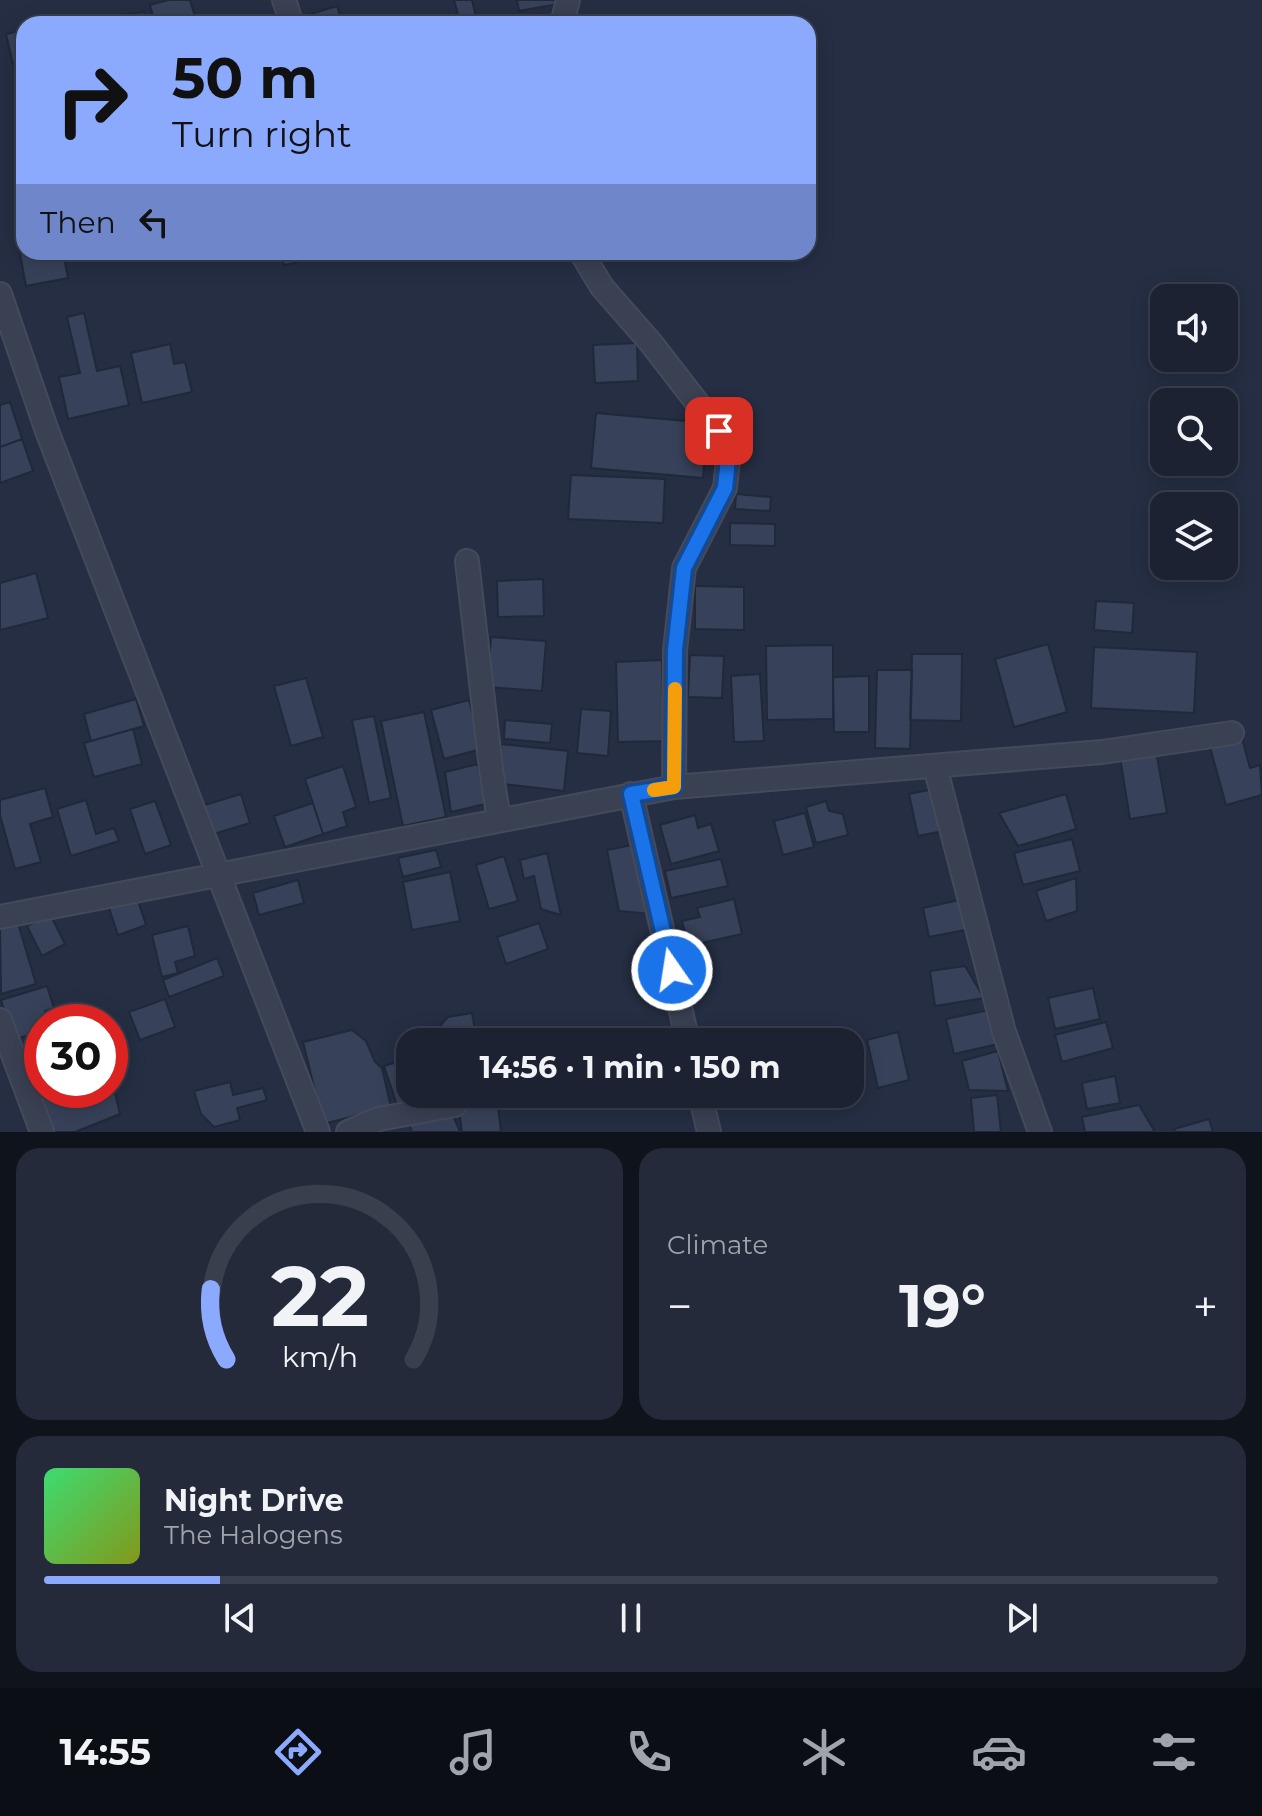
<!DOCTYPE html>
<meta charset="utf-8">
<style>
:root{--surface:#1c2232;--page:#252a3a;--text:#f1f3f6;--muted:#a0a4ac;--line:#3a3f4d;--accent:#8ba9fd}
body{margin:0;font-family:Montserrat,sans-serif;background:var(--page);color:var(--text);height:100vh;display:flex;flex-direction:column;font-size:30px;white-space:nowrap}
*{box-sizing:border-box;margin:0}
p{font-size:26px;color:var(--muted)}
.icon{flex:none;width:44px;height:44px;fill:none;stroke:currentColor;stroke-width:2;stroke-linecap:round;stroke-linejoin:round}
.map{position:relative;height:1132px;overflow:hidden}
.drawer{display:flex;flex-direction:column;gap:16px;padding:16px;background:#0f131c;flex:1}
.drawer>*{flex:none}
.hud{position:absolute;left:16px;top:16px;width:800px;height:244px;border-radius:24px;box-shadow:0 4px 20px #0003,0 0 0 2px var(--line);background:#8ba9fd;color:#111;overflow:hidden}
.fabs{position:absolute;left:1150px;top:284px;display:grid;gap:16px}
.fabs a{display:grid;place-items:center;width:88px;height:88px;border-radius:16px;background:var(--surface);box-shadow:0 4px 20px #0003,0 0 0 2px var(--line);font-size:40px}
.speed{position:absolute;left:24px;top:1004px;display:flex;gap:16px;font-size:40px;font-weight:700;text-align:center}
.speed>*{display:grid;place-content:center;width:104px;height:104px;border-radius:50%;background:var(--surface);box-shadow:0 4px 20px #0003,0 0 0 2px var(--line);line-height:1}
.speed .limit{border:12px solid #d22;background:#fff;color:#111}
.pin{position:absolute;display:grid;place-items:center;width:68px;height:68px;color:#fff;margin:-34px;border-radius:16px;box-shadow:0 4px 12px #0006}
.me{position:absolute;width:88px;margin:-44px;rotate:347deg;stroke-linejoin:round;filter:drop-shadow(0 0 6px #0008)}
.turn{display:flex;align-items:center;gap:28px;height:168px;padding:0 24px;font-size:36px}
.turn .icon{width:104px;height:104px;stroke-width:2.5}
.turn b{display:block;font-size:56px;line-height:68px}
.then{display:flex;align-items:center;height:76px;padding:0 24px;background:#0003;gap:16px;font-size:30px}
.big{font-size:60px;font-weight:700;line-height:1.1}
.drawer .card{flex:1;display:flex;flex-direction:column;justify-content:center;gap:12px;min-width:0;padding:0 28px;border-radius:24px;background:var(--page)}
.drawer .dial{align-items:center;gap:0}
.dial svg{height:208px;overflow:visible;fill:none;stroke:var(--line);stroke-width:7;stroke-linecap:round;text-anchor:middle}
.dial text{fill:var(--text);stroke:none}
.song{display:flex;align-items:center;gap:24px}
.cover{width:96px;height:96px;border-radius:12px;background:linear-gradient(135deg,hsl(140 70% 55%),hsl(70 70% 35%))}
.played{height:8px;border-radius:4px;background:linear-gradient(90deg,var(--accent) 15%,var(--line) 15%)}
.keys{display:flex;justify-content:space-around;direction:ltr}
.heat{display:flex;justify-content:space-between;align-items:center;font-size:44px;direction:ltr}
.drawer .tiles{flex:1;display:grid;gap:16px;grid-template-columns:1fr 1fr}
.card:last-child{grid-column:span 2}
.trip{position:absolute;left:396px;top:1028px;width:468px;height:80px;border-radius:24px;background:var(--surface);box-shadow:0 4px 20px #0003,0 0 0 2px var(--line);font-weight:700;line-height:80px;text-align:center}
.tabs{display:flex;height:128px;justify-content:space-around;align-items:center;background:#0b0e14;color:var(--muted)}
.tabs .icon{width:56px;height:56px}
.tabs .current{color:var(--accent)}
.tabs b{font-size:36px;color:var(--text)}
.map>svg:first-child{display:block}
.building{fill:#37425a;stroke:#20283a;stroke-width:2}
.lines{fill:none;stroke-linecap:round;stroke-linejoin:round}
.minor-casing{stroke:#434a5c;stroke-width:26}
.minor{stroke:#3a4153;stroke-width:22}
.route-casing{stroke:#114b97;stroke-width:20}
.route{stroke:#1a73e8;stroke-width:14}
.slow{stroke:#f59e0b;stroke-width:14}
</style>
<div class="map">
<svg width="1262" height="1132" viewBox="0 0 1262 1132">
<rect width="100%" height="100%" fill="#252e43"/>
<path class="building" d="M168 0H190L197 23 155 24 150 5Z
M454 0H472L476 17 460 21Z
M517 0H557L558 4 519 11Z
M337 6 343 24H303L301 17Z
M144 12 146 24H112L111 16Z
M24 30V61L13 64 6 34Z
M24 242V252H63L68 278 26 286 18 243Z
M281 252H346L284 265Z
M84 313 97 371 120 366 129 405 68 419 59 377 80 373 67 317Z
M637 343 638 381 595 383 593 345Z
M170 344 174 364 185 362 192 392 142 403 131 353Z
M10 402 22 439 0 447V405Z
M596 413 708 423 703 478 591 468Z
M22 439 33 471 0 483V447Z
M571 475 665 479 663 523 568 519Z
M736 494 771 497 770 511 735 509Z
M730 523 775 524V546L730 545Z
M36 573 48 618 0 630V583Z
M543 579 544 616 498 617 497 581Z
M695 586 744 587V630L695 629Z
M1096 601 1134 603 1132 633 1094 630Z
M491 637 546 641 542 691 487 687Z
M1048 644 1067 712 1014 727 995 659Z
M833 645V719L767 720 766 646Z
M1094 647 1197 652 1194 713 1091 708Z
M912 654H962L961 721 910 720Z
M690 655 724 656 722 698 688 697Z
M662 660 664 741 618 742 616 662Z
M877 670H912L910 749 875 748Z
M760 674 764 741 734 742 731 676Z
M869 676V732H834L833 677Z
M306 678 323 737 291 746 274 686Z
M136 699 144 726 91 741 84 714Z
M469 700 481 749 444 759 431 710Z
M581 709 611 711 608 756 577 753Z
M424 712 446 817 403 826 381 721Z
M374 716 391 798 369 803 352 720Z
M505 720 552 724 550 743 504 739Z
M133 729 142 764 94 777 84 743Z
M1242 738 1250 768 1260 765 1262 795 1226 805 1210 747Z
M501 744 568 751 564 791 496 783Z
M1156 751 1167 813 1130 819 1120 757Z
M478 764 485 804 451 812 445 772Z
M343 766 356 807 343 812 347 826 323 834 305 779Z
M45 788 53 817 30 824 41 862 15 869 0 815V800Z
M939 788 948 830 918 836 909 794Z
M241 794 250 823 207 836 198 807Z
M1066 794 1076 829 1018 846 999 813Z
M86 800 96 834 114 828 119 841 71 856 57 809Z
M155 801 171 845 145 854 130 809Z
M826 801 829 811 843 814 848 835 816 843 806 807Z
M313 803 323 834 285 847 274 816Z
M805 813 814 847 783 855 774 821Z
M695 815 698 828 711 824 719 851 671 864 660 825Z
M1072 839 1080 871 1023 885 1014 853Z
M637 844 651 914 619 911 607 850Z
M436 850 441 867 403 877 398 858Z
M547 853 561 915 541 909 534 876 524 879 520 860Z
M504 856 518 901 489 909 476 865Z
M721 859 728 886 671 898 665 871Z
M450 872 460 921 412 930 403 882Z
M1076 878 1077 911 1046 921 1036 891Z
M298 880 304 903 259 915 253 893Z
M137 898 146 925 118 935 109 908Z
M734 899 742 934 688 946 682 921 700 917 697 908Z
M964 899 970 929 929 937 923 908Z
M50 914 65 944 42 956 27 926Z
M17 920 36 984 1 994 0 925Z
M539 923 548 949 506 964 497 937Z
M188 926 195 956 175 962 178 973 162 977 152 935Z
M217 958 224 976 169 997 163 980Z
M965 966 984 998 935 1006 930 971Z
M47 986 54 1008 45 1011 48 1022H42V1031L13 1040 1 1000Z
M1093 988 1100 1019 1055 1029 1048 998Z
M165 999 175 1027 140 1040 129 1012Z
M994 1009 1002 1043 954 1054 946 1019Z
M472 1013 475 1030 466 1041H438V1028L448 1017Z
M1106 1022 1113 1048 1062 1062 1055 1035Z
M352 1030 366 1041 375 1062 382 1068 391 1107 323 1124 303 1042Z
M898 1032 909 1080 878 1088 867 1040Z
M42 1045V1090H110V1073L120 1114 75 1132H49L21 1050Z
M998 1051 1008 1091 969 1090 962 1061Z
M410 1058V1094H426L397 1105 384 1066Z
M1115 1076 1120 1103 1087 1109 1082 1083Z
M230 1082 233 1095 263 1088 267 1100 237 1108 240 1120 214 1127 201 1114 194 1091Z
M997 1095 1001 1132H974L971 1098Z
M497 1097 501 1132H462L458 1102Z
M1139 1105 1155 1132H1085L1082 1117Z
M450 1108 460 1132H412L409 1124Z
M1209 1119 1213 1132H1175L1174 1129Z"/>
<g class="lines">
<defs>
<path id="minor" d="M284 0 292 24
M562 24 568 0
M581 252 602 287 651 343 719 431 728 459 725 488 684 568 675 650 674 787
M0 294 47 431 318 1132
M467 561 491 769 499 820
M935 766 1004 1032 1040 1132
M631 794 688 1042
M0 917 674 787 1102 752 1232 733
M0 1020 42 1132
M700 1094 709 1132
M348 1132 379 1119 455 1105"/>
</defs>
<use href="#minor" class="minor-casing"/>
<use href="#minor" class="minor"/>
</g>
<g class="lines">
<defs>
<path id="route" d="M672 970 631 794 674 787 675 650 684 568 725 488 728 459 719 431"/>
</defs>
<use href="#route" class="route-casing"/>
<use href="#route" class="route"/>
<path class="slow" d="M654 790 674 787 675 689"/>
</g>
</svg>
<div class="fabs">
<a><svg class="icon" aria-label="sound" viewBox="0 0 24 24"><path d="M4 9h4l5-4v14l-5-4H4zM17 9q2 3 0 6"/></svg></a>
<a><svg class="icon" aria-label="search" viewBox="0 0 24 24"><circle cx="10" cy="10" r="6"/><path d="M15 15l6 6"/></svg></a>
<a><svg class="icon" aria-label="layers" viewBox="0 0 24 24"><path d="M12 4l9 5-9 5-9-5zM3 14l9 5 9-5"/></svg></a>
</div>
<div class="speed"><div class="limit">30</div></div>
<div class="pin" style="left:719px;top:431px;background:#d93025"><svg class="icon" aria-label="arrive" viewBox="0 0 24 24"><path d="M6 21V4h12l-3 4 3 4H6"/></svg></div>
<svg class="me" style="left:672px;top:970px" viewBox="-20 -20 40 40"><circle r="17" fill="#1a73e8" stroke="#fff" stroke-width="3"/><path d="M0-11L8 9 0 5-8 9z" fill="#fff"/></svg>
<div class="trip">14:56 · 1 min · 150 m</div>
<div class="hud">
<div class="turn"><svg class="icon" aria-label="right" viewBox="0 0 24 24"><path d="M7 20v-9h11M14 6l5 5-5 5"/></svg><div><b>50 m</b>Turn right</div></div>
<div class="then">Then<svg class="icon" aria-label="left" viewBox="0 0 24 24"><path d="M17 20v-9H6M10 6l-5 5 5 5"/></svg></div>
</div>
</div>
<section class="drawer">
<div class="tiles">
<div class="card dial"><svg viewBox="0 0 100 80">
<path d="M14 69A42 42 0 1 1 86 69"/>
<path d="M14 69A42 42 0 0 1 8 42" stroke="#8ba9fd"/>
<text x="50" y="56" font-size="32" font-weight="700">22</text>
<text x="50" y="72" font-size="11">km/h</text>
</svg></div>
<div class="card"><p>Climate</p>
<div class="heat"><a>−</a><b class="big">19°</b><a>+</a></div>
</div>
<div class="card">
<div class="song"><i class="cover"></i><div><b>Night Drive</b><p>The Halogens</p></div></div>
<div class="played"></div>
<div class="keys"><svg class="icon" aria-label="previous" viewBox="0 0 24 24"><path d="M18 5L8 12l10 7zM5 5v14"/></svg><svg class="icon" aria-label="pause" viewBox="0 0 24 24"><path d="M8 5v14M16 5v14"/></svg><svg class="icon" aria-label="next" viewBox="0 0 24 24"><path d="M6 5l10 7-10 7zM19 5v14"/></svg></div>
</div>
</div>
</section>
<nav class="tabs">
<b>14:55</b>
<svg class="icon current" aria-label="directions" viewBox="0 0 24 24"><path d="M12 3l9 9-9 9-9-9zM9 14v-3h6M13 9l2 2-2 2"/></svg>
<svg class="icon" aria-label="music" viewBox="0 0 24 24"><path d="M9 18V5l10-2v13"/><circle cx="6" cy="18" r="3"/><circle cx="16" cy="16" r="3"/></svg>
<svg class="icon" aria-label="phone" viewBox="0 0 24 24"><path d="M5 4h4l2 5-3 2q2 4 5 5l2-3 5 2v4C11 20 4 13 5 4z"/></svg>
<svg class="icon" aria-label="climate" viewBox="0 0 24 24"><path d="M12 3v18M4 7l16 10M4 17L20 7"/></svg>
<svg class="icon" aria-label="car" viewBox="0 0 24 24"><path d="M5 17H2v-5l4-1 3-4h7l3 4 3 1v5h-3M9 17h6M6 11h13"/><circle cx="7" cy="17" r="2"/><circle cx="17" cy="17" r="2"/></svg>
<svg class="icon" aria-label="filters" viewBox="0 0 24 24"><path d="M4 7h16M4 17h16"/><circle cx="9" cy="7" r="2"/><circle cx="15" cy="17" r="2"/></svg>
</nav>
